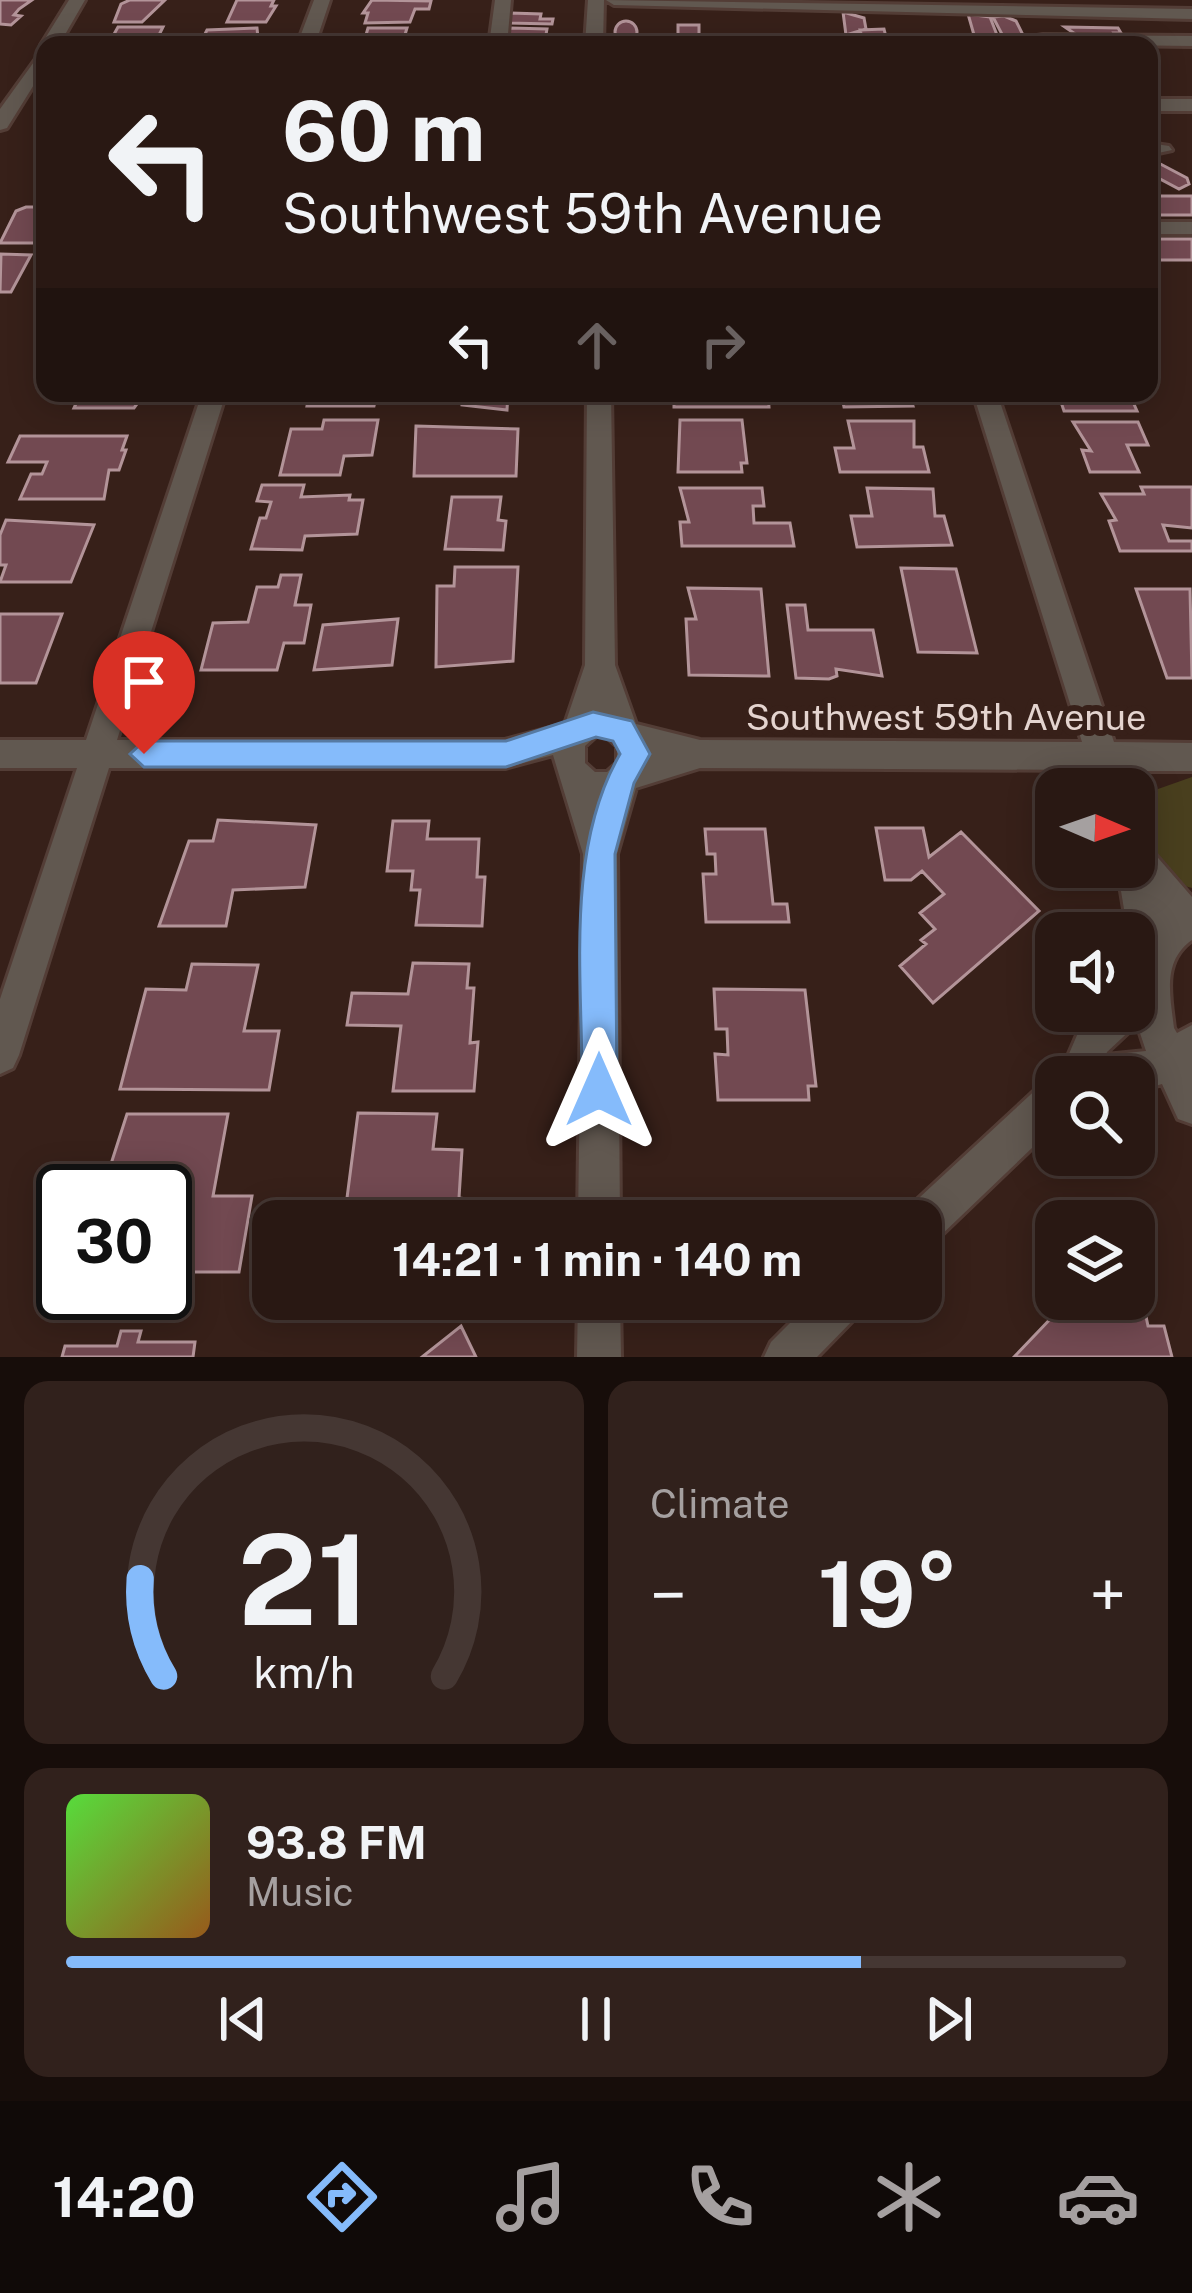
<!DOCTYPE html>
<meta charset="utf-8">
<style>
:root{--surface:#291813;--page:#31211c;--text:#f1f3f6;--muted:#a5a0a0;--line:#453733;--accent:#85bbfb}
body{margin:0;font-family:"Public Sans",sans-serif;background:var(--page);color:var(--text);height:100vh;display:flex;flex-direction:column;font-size:45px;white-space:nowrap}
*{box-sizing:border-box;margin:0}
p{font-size:39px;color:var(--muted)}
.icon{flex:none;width:66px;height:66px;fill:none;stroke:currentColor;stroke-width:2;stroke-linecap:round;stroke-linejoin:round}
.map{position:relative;height:1357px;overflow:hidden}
.side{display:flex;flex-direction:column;gap:24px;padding:24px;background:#170d0a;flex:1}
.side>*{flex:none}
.banner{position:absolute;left:36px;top:36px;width:1122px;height:366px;border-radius:24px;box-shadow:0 6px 30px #0003,0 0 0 3px var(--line);background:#291813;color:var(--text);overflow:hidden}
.needle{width:78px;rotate:92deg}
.fabs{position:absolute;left:1035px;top:768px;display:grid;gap:24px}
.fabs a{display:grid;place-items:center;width:120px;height:120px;border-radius:24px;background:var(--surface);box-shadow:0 6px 30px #0003,0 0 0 3px var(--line);font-size:60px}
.speed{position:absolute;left:36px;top:1164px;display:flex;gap:24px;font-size:60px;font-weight:700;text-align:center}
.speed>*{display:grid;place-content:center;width:156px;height:156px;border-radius:50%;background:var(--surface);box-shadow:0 6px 30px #0003,0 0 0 3px var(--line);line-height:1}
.speed .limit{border:6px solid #111;border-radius:18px;background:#fff;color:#111}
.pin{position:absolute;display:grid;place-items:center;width:102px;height:102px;color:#fff;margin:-123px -51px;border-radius:50% 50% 50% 0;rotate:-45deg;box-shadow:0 0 12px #0007}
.pin .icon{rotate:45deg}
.me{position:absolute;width:132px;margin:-66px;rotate:0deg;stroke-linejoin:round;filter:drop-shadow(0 0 9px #0008)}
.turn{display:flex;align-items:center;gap:42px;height:252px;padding:0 48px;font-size:54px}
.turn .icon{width:156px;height:156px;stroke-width:2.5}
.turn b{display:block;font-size:84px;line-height:102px}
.lanes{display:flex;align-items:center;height:114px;padding:0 48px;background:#0003;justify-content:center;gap:60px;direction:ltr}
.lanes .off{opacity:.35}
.big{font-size:90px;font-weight:700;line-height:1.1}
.side .card{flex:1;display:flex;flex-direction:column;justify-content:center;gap:18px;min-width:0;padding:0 42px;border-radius:24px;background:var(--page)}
.side .dial{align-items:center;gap:0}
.dial svg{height:312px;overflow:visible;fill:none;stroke:var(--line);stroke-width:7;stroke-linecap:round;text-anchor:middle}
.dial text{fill:var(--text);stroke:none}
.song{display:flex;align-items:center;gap:36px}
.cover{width:144px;height:144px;border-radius:18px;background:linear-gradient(135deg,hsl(110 70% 55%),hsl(30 70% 35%))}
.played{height:12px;border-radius:6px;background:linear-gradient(90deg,var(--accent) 75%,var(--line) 75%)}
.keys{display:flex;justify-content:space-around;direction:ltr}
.heat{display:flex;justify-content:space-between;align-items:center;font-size:66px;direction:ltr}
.side .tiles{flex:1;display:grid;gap:24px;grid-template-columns:1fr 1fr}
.card:last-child{grid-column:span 2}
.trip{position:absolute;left:252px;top:1200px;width:690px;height:120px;border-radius:24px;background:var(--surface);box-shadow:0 6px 30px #0003,0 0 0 3px var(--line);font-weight:700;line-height:120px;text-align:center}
.tabs{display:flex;height:192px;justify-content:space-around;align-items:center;background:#100a08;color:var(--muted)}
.tabs .icon{width:84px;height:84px}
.tabs .current{color:var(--accent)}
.tabs b{font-size:54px;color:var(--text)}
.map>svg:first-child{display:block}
.green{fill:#493f1e}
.building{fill:#724951;stroke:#b39499;stroke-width:3}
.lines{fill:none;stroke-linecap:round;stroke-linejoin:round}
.minor-casing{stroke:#533d36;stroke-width:6}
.minor{fill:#615850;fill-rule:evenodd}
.route{fill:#85bbfb;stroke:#567aa3;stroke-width:3}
.labels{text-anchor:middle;stroke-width:12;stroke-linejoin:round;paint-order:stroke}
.street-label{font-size:36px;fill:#e4d4cf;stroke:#372019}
</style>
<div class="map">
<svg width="1192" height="1357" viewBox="0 0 1192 1357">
<rect width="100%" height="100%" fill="#372019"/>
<path class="green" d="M1192 777V888C1150 878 1134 823 1158 789Z"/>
<path class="building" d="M0 0H32L19 9 14 15 21 16 11 25 0 24Z
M130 0H165L142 22H114L121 4Z
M237 0H274L271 6H276L266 22H227Z
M372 0 431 1 429 9H415L410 22 365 23 368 13H363Z
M843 12 864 18 866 29 846 35Z
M510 13 541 14 540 19H553L552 24 508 23Z
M968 14 990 17 997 35H974Z
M1004 16 1016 21 1024 37H1014L1017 42H1006L993 17Z
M615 32a11 11 0 1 1 22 0a11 11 0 1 1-22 0Z
M678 25H699V43L678 42Z
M118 27H163L158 37H163L159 45H108Z
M1065 27 1118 28 1121 33H1114L1117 38H1081Z
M257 28 258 38 249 45 201 42 207 30Z
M368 28H407L404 38H415L413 44 363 45Z
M510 28 547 29 545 40 507 38Z
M884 29 888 45H864L860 30Z
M1149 158 1187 178 1189 184 1179 189 1149 173Z
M1149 196H1192V215H1149Z
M26 207H45V225L34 243H0L16 211Z
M1149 239H1192V260H1149Z
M31 255 11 292H0L1 254Z
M145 393 134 408H74L80 395H60Z
M296 393H377L374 406H307L308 401Z
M463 393H508L507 410 462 405Z
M674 393H768L769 407H674Z
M841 393H909L913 406 844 407Z
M1058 393H1129L1137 411H1064Z
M324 420H378L372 455 344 456 340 475H280L291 429H322Z
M680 420H742L747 463H741L742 472H678Z
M848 421H914V447H923L929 472H840L835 448H854Z
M1073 422H1138L1148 445H1127L1139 472H1090L1082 450 1091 451Z
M416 426 518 429 516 476H414Z
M20 436H127L122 450H126L119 470H109L104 499H20L31 474H42L47 462H8Z
M262 485H304L301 497 350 495 349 500H363L357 534 305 536 302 550 251 549 260 518H266L271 502 257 501Z
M1141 487H1192V528L1163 525 1169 541H1192V551H1120L1109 521 1116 520 1101 494H1144Z
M680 488H762L764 506H753L754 523H790L794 546H682L680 522H689Z
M867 488 933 489 935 516H944L952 545 857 547 851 516H872Z
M452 497H501L498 520 506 521 503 550 445 549Z
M6 520 94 525 71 582H0L6 565H0V535Z
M455 567H518L513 661 436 667 437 586H454Z
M901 568 956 569 977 653 918 652Z
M281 575H301L295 605H311L304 643H284L277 670H201L213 623 248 622 257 587H278Z
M688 588 761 589 769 676 689 675 686 619H696Z
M1136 589H1190L1192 678H1167Z
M787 605H805L808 630H873L882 676 836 669 837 676 829 679 796 678Z
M0 614H62L36 683H0Z
M398 619 392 665 314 670 323 625Z
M218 820 316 825 305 887 233 890 226 926H159L189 841H213Z
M393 821H429L427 839H479L477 877H485L482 926 416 925 420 890H411L413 871H387Z
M876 828H923L929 857 961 832 1039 911 933 1003 900 966 926 944 921 940 935 929 920 913 944 894 922 871 911 880H885Z
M705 829H765L773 904H787L789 922H706L703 874H716L715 854H707Z
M413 963 469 964 467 988H474L470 1043 478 1042 474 1091H393L401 1026 347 1025 352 993 408 994Z
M192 964 258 965 244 1031H279L269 1090 120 1089 146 989 186 990Z
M714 989 805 990 816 1086H808L809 1100H718L715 1054 728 1055 727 1029H716Z
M358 1113 437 1114 433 1149 462 1150 459 1198 468 1199 467 1221H344Z
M127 1114H228L213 1196H252L239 1272H165V1191H89L103 1189Z
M1134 1293 1142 1297 1148 1326H1164L1172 1357H1014L1056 1313 1061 1319 1079 1299H1134Z
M461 1326 476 1357H422Z
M121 1331H141L138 1342H195L193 1357H62L65 1346H117Z"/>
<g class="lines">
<defs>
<path id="minor" d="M69 0H85L59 45H45V67L7 128 0 130V109L44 48 41 45Z
M314 0H330L315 45H297Z
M495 0H511L507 45H489Z
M588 0H604L603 45H585Z
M606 0 1192 9V19L614 5Z
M1043 35 1192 36V46L1037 44V36Z
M1149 99H1192V111H1149Z
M1149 143 1169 146 1172 150 1149 155Z
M1149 222H1192V234H1149Z
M202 393H226L117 740H505L565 724 585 665 587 393H611L615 665 636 724 700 740 1082 742 973 393H997L1114 742 1192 743V771H1123L1129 789H1097L1091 770 700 768 636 788 617 854 620 1221H578L583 854 553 755 505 768H109L19 1055 13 1068 0 1074V999L77 768H0V740H86ZM596 736H606L617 746V763L607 772H595L585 763V746Z
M1134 839 1146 844 1192 897V940C1162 961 1170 995 1174 1028L1177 1033 1192 1025V1124L1178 1119 1162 1084 1134 1092V1077H1059L1081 1026 1097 1011H1134V933H1128L1117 867H1134ZM1137 1024 1146 1051 1106 1055 1107 1052Z
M1056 1079V1125L936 1240 921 1246V1221H902L906 1210 1042 1084Z
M578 1299H620L621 1357H577Z
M814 1299H865L859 1314 817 1357H764L771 1342Z"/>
</defs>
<use href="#minor" class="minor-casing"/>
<use href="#minor" class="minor"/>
</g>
<path class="route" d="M593 712 632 721 650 754 634 783 615 854 617 1090 612 1102 599 1107 587 1102 582 1090C583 982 564 851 620 754L613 741 596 737 506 767H144L130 754 144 741H506Z"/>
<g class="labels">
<g class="street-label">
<text x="946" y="730">Southwest 59th Avenue</text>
</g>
</g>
</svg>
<div class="fabs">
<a><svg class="needle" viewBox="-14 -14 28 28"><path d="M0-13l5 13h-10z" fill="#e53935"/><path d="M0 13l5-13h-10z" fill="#a5a0a0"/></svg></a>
<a><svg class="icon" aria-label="sound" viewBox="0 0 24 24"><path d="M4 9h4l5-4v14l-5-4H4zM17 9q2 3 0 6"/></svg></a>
<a><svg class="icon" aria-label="search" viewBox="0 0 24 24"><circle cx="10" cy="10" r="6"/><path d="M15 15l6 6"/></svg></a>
<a><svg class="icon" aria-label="layers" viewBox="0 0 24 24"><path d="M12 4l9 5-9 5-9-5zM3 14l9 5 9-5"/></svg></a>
</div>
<div class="speed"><div class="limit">30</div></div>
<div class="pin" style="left:144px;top:754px;background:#d93025"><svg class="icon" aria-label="arrive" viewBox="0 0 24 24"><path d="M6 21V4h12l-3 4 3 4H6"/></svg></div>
<svg class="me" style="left:599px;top:1090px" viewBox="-20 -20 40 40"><path d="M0-17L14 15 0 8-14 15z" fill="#85bbfb" stroke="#fff" stroke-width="4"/></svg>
<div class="trip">14:21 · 1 min · 140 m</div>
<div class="banner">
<div class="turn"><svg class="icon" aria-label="left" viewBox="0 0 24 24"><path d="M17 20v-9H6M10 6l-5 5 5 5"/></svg><div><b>60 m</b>Southwest 59th Avenue</div></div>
<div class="lanes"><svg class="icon" aria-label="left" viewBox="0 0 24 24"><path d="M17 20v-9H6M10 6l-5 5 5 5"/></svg><svg class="icon off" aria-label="ahead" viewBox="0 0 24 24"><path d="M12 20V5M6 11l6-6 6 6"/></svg><svg class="icon off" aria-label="right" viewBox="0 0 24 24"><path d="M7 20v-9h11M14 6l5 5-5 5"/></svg></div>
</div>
</div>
<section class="side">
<div class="tiles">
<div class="card dial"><svg viewBox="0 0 100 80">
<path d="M14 69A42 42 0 1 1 86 69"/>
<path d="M14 69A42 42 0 0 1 8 44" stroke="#85bbfb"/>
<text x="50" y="56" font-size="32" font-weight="700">21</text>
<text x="50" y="72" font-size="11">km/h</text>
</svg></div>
<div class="card"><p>Climate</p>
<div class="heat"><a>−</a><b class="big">19°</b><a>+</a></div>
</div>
<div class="card">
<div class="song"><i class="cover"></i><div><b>93.8 FM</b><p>Music</p></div></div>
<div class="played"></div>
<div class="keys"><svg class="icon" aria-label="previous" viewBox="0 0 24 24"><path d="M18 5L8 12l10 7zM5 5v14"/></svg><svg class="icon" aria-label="pause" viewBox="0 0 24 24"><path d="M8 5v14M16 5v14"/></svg><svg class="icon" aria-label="next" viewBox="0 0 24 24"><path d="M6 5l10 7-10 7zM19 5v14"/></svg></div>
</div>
</div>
</section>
<nav class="tabs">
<b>14:20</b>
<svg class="icon current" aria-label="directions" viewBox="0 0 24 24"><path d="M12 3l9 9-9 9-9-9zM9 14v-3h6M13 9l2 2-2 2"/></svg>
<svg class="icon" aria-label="music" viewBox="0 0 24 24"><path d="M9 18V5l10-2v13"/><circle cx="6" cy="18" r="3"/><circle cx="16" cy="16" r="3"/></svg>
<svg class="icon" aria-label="phone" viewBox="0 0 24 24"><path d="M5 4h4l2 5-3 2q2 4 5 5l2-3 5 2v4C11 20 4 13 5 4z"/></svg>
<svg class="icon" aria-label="climate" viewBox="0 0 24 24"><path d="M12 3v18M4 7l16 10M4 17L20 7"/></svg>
<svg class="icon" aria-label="car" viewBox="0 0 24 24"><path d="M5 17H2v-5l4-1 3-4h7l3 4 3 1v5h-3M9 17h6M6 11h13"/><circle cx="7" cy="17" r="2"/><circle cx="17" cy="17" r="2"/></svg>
</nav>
